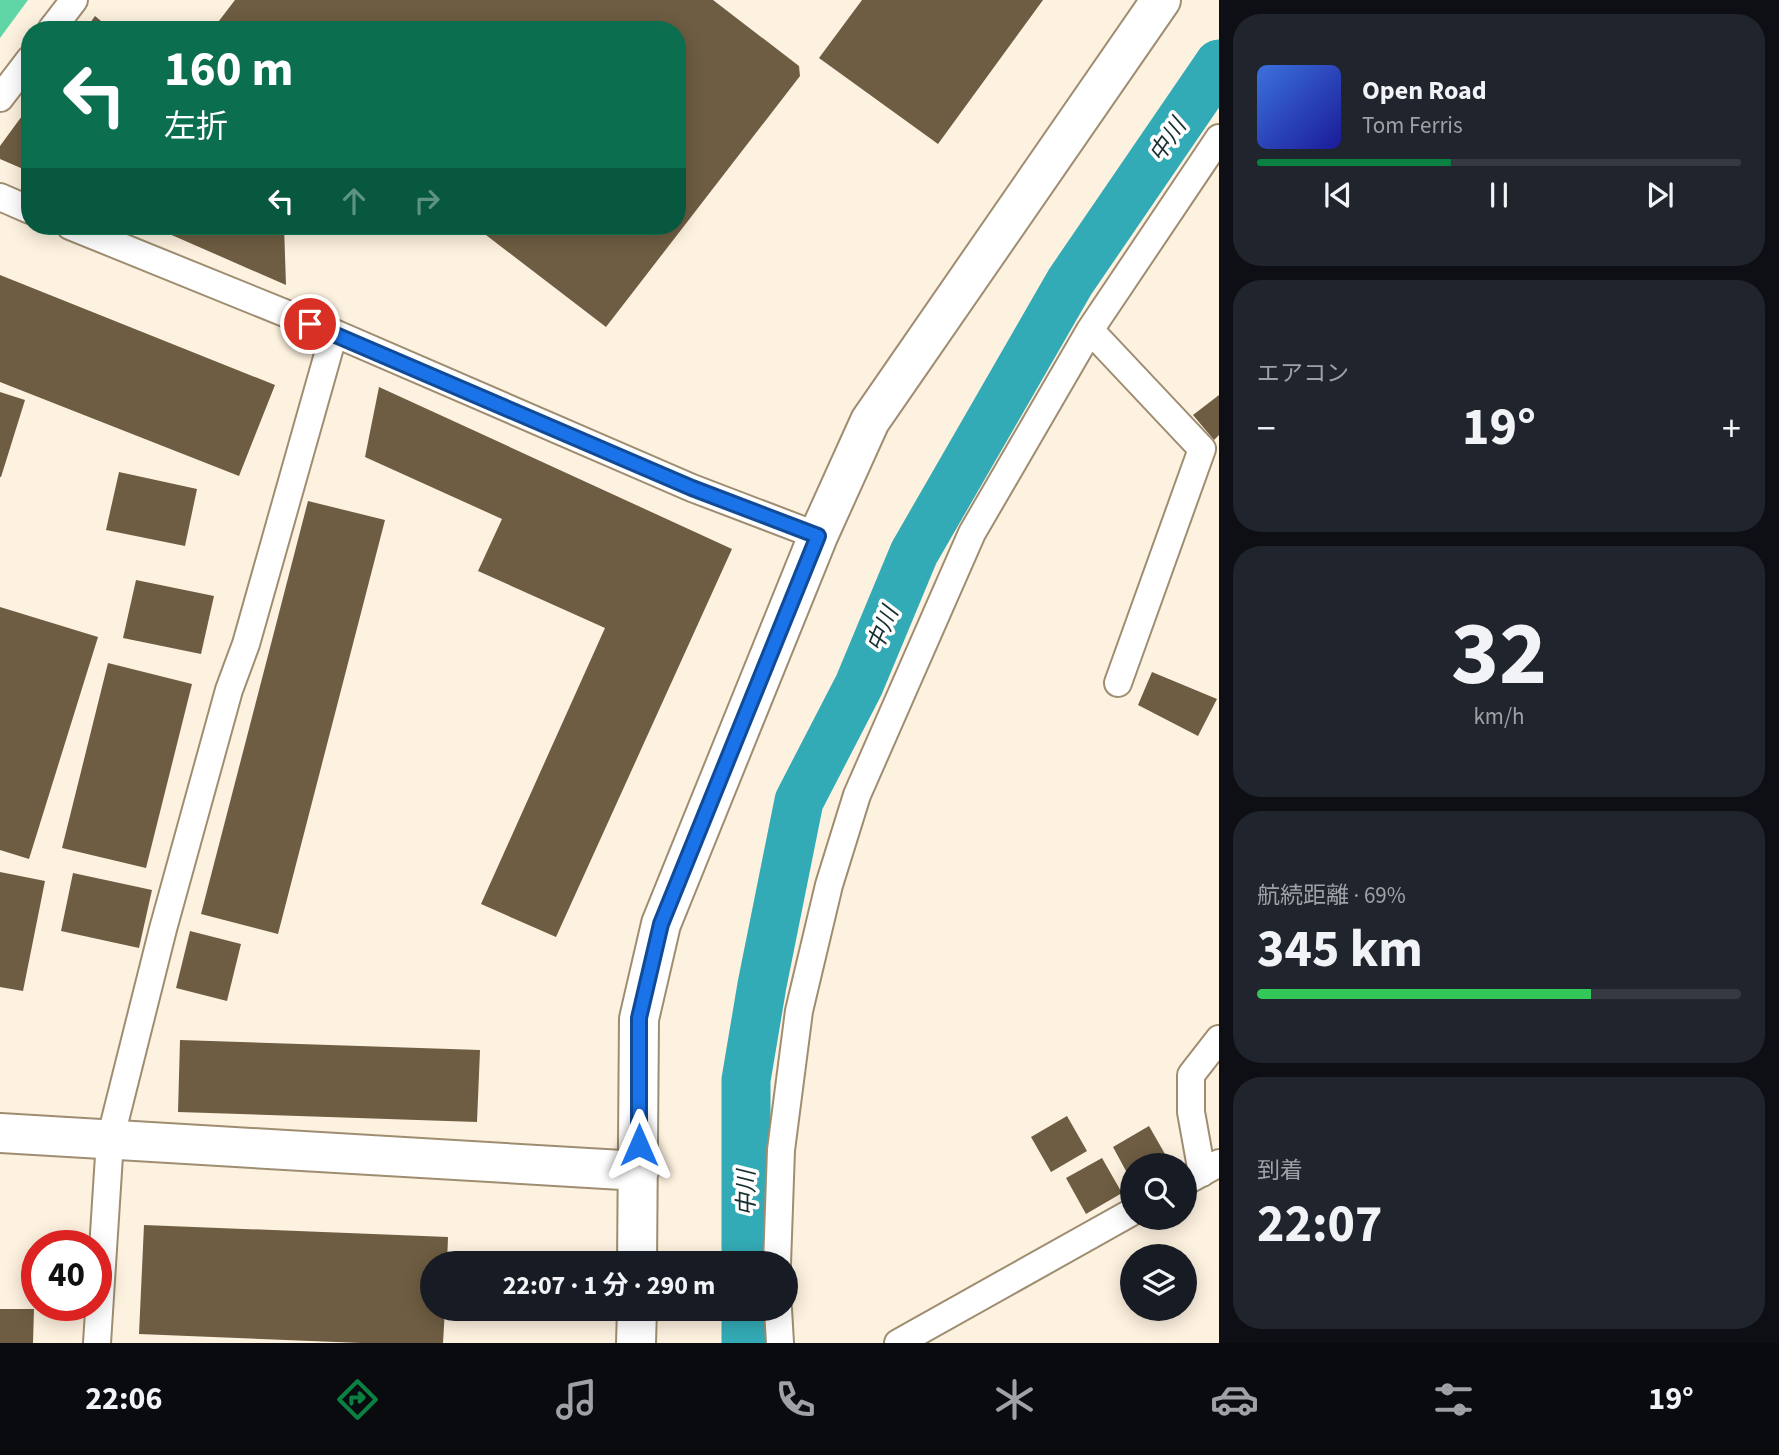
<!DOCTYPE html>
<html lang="ja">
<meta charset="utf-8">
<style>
:root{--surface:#171b24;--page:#20242c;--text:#f1f3f6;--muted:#9ea1a6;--line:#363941;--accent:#0b8043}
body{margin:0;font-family:"Source Sans 3","Noto Sans JP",sans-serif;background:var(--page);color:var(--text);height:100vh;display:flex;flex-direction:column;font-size:26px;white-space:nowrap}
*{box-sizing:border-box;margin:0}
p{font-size:23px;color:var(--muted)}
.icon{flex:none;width:38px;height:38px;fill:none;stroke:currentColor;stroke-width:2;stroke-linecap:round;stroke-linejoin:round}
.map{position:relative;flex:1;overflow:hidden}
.drawer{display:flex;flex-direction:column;gap:14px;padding:14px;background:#0d0f14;width:560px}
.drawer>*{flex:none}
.guide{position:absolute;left:21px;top:21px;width:665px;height:214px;border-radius:28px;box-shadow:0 4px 18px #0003;background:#0b6e4f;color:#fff;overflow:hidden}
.fabs{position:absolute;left:1120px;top:1153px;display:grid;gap:14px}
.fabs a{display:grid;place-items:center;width:77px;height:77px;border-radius:50%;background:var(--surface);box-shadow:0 4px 18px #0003;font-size:35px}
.speed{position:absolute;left:21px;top:1230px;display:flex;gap:14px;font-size:35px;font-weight:700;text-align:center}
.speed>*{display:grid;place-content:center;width:91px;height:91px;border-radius:50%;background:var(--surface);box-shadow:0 4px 18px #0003;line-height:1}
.speed .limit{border:10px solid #d22;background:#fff;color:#111}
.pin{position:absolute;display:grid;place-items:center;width:60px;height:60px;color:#fff;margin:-30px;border:4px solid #fff;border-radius:50%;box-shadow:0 2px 7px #0007}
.me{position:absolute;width:77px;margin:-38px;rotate:0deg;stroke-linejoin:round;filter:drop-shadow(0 0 5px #0008)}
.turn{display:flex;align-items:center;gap:24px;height:147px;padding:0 28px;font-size:32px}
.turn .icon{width:91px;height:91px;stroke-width:2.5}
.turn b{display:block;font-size:49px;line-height:60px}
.lanes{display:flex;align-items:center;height:66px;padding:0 28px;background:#0003;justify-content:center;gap:35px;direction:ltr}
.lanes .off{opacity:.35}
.big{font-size:52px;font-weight:700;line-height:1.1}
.drawer .card{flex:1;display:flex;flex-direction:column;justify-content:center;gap:10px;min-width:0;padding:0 24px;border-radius:28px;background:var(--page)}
.drawer .dial{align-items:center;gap:0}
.dial b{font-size:91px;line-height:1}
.song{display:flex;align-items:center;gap:21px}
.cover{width:84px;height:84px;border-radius:10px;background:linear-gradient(135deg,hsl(220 70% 55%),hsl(240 70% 35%))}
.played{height:7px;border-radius:4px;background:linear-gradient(90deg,var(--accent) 40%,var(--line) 40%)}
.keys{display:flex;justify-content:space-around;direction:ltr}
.heat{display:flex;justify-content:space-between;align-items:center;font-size:38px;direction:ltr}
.charge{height:10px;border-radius:5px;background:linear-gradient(90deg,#34c759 69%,var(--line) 0)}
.trip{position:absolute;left:420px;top:1251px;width:378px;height:70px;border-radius:35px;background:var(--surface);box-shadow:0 4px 18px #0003;font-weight:700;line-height:70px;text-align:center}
.tab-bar{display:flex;height:112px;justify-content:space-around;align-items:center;background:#090b0e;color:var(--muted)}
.tab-bar .icon{width:49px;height:49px}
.tab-bar .on{color:var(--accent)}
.tab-bar b{font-size:32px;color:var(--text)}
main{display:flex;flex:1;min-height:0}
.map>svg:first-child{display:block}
.forest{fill:#60d6a6}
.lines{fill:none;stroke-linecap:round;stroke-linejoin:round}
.river{stroke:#33abb6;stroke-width:49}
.building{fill:#6e5d42}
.street-casing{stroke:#9f8d71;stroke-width:30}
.secondary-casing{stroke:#9f8d71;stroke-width:42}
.street{stroke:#fff;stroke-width:26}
.secondary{stroke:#fff;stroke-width:38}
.route-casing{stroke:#114b97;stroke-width:18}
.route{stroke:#1a73e8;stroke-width:12}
.labels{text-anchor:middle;stroke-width:7;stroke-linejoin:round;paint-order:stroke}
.water-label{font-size:23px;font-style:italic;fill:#152f31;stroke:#fff}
</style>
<main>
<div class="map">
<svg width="1219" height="1343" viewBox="0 0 1219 1343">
<rect width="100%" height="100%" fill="#fdf1df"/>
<path class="forest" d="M0 0H28L0 38Z"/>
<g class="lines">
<path class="river" d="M746 1264V1080L762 985 799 801 859 685 914 553 1070 282 1219 64
M746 1309V1343"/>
</g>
<path class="building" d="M235 0H713L799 66 800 76 606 327 486 235 494 226H677V30H212Z
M862 0H1043L938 144 819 58Z
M95 16 112 30H85Z
M30 105V172L0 159V146Z
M151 226H284L286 285Z
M0 275 275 385 239 476 0 382Z
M379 387 732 549 556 937 481 904 605 628 478 571 502 519 365 457Z
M0 392 25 400 1 477H0Z
M1219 395V435L1214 440 1193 415Z
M119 472 197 489 185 546 106 530Z
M308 501 385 520 278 934 201 914Z
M136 580 214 596 201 654 123 638Z
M0 607 98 637 29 859 0 850Z
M108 663 192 684 146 868 62 848Z
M1152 672 1217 699 1198 736 1138 705Z
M0 872 45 881 23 991 0 987Z
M73 873 152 890 139 948 61 931Z
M190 931 241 944 227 1001 176 988Z
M180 1040 480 1050 477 1122 178 1112Z
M1067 1116 1087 1151 1051 1172 1031 1137Z
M1149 1126 1169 1161 1161 1166H1132V1182L1113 1147Z
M1102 1158 1122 1193 1086 1214 1066 1178Z
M144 1225 448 1237 447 1264H432V1309H445L443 1343H361L139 1334Z
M0 1309H34L33 1343H0Z"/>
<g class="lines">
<defs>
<path id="street" d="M51 30 74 0
M0 98 30 59
M0 197 30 210
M70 226 334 333 692 488 818 536
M1090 330 1202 449 1118 683
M1202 1173 1191 1112V1075L1219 1039
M1185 1182 1219 1163
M777 1264 781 1150 799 1011 829 885 857 795 972 533 1090 330 1219 138
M778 1309 780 1343
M97 1343 110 1140 163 929 229 690 246 644 334 333
M898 1343 1132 1212"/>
<path id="secondary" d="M0 1133 639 1171
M637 1264 639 1019 661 924 818 536 870 421 1161 0
M636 1343 637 1309"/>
</defs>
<use href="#street" class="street-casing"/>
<use href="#secondary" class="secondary-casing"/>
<use href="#street" class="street"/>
<use href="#secondary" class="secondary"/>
</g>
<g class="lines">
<defs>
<path id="route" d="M310 324 692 488 818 536 661 924 639 1018V1145"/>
</defs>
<use href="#route" class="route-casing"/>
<use href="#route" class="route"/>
</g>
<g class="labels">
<g class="water-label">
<text transform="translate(1167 140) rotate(-56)" y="8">中川</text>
<text transform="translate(882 629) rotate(-67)" y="8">中川</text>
<text transform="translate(746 1193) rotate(-90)" y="8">中川</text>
</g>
</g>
</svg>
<div class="fabs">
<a><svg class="icon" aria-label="search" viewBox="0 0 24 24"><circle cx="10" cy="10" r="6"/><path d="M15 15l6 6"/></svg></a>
<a><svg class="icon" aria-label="layers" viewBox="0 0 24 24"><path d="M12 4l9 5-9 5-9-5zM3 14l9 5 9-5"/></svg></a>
</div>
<div class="speed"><div class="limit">40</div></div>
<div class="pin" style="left:310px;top:324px;background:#d93025"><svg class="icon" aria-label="arrive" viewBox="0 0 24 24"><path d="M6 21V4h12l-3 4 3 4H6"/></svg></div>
<svg class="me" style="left:639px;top:1145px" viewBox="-20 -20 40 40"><path d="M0-17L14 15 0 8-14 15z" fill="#1a73e8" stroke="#fff" stroke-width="4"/></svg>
<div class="trip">22:07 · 1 分 · 290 m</div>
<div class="guide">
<div class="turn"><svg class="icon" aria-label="left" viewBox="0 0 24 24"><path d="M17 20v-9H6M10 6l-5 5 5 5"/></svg><div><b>160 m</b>左折</div></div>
<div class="lanes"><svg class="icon" aria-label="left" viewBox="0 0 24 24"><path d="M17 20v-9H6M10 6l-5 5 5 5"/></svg><svg class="icon off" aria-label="ahead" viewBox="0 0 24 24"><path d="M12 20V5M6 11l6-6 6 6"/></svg><svg class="icon off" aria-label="right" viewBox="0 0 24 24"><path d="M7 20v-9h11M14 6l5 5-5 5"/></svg></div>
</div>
</div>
<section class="drawer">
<div class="card">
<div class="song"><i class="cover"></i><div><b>Open Road</b><p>Tom Ferris</p></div></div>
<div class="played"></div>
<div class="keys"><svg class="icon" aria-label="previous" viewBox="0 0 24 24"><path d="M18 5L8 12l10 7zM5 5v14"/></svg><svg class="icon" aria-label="pause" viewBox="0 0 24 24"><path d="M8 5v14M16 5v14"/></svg><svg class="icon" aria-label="next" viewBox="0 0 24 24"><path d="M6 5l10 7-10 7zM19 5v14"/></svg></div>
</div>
<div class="card"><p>エアコン</p>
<div class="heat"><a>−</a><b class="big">19°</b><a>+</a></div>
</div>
<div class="card dial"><b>32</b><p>km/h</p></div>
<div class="card"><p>航続距離 · 69%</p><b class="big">345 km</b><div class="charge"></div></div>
<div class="card"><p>到着</p><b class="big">22:07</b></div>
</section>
</main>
<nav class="tab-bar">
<b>22:06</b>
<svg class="icon on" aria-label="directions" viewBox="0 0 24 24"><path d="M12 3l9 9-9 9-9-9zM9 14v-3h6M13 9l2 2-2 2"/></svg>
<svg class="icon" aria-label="music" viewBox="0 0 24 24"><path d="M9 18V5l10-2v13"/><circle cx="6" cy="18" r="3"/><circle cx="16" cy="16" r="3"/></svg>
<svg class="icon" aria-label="phone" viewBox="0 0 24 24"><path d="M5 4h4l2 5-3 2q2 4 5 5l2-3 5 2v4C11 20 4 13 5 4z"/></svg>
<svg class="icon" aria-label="climate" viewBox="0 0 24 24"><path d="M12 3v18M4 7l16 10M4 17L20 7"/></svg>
<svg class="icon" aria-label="car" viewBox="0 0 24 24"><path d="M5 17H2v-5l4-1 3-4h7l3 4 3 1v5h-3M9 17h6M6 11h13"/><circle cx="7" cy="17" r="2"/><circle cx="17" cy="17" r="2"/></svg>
<svg class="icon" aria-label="filters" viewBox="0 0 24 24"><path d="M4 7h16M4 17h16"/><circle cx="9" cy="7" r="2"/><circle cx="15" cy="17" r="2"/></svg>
<b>19°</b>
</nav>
